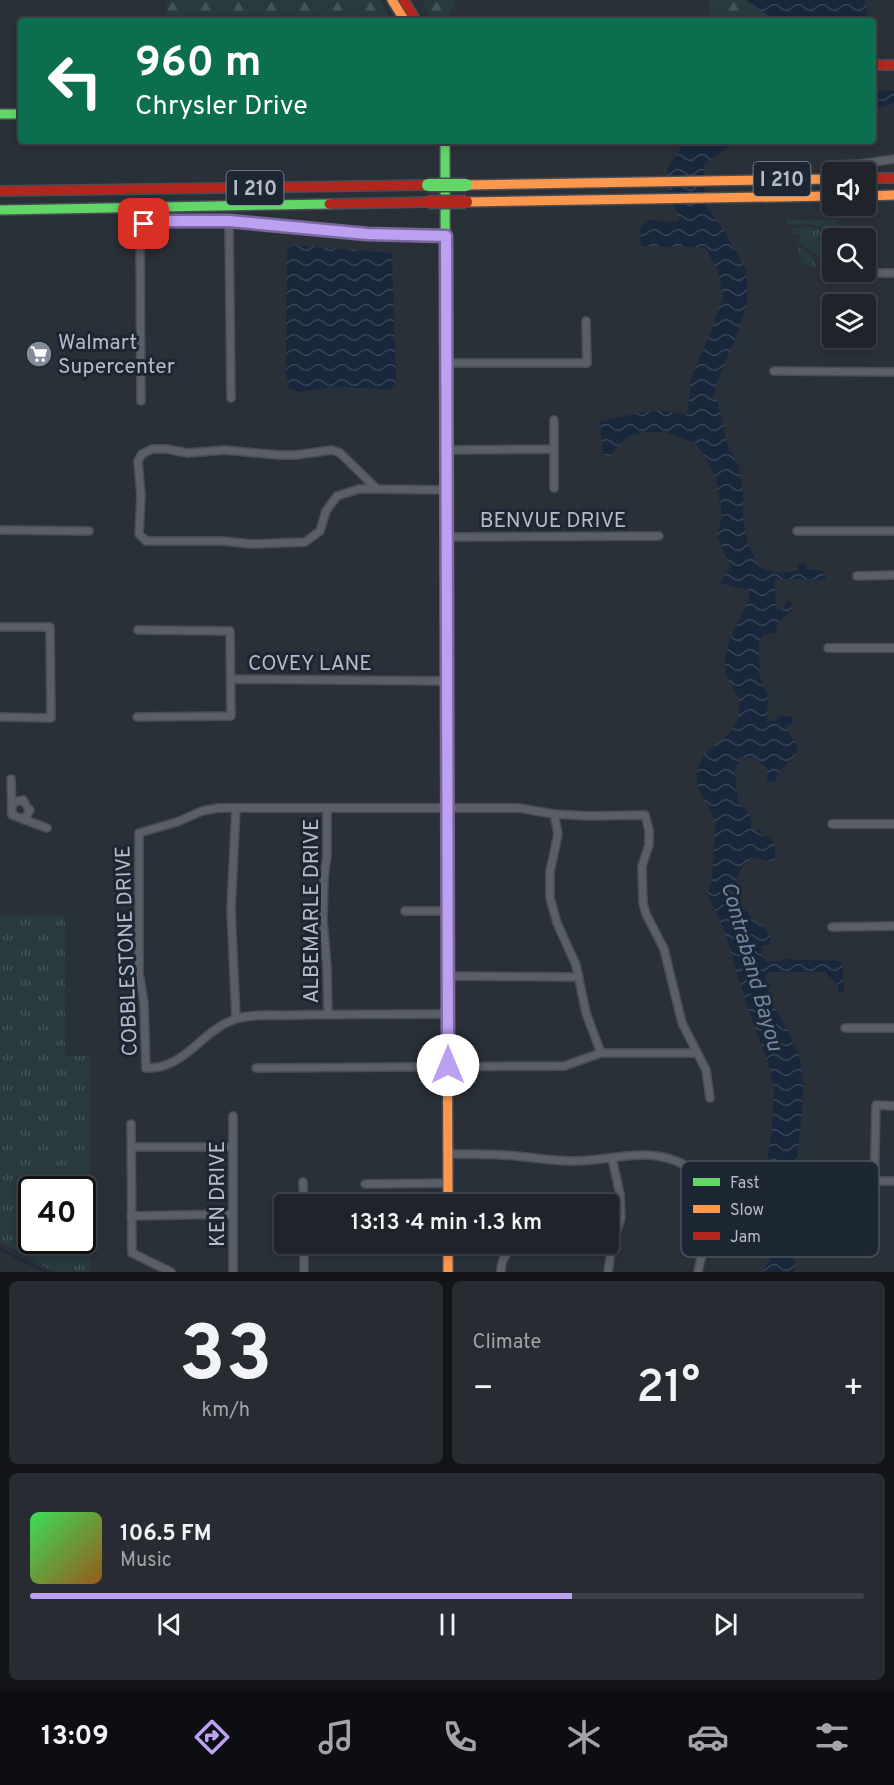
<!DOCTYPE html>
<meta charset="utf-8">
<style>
:root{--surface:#20242a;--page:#282c32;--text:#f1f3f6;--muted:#a2a4a8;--line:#3d4147;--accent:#bca0f2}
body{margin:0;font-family:Overpass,sans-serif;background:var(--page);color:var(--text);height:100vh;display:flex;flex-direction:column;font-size:22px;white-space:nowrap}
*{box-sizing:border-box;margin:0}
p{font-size:20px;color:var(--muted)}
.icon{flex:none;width:33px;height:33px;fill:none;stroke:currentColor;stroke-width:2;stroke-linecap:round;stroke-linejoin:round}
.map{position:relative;height:1272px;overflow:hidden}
.panel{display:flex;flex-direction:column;gap:9px;padding:9px;background:#121417;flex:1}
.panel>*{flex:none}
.hud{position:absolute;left:18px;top:18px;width:858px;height:126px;border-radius:6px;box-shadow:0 3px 9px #0003,0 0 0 2px var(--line);background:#0b6e4f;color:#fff;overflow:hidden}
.controls{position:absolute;left:822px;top:162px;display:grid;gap:12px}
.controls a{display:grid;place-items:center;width:54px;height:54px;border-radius:6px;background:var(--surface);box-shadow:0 3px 9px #0003,0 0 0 2px var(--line);font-size:30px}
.speed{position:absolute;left:18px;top:1176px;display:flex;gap:12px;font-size:30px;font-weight:700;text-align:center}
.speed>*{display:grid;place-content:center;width:78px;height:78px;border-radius:50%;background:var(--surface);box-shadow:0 3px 9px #0003,0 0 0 2px var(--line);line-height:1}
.speed .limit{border:3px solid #111;border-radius:9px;background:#fff;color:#111}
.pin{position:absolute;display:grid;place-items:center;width:51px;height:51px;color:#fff;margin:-26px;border-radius:12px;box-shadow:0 3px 9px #0006}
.me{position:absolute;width:66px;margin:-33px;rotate:0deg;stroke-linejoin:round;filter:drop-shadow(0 0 4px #0008)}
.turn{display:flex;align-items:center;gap:21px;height:126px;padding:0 18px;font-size:27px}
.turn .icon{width:78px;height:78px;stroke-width:2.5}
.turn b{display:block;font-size:42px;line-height:51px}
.big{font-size:45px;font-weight:600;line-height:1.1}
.panel .card{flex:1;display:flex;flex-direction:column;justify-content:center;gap:9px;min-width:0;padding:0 21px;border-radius:9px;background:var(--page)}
.panel .dial{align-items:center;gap:0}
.dial b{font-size:78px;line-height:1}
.song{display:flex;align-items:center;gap:18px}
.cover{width:72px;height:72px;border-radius:9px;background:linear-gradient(135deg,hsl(130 70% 55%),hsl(30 70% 35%))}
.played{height:6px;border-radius:3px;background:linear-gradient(90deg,var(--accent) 65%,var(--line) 65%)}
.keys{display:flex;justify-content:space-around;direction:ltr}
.heat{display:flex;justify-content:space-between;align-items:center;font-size:33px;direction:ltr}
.panel .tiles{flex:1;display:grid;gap:9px;grid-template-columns:1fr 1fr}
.card:last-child{grid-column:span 2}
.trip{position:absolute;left:274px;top:1194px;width:345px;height:60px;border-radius:6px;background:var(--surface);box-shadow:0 3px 9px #0003,0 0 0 2px var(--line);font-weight:600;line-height:60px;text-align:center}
.tab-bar{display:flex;height:96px;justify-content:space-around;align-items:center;background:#0d0e11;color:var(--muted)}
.tab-bar .icon{width:42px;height:42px}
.tab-bar .current{color:var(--accent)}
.tab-bar b{font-size:27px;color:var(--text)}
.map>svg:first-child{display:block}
.grass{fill:url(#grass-tufts);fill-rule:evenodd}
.forest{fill:url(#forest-firs)}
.water{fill:url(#water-waves)}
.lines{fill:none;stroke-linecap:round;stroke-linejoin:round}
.stream{stroke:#19273c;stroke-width:1.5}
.street-casing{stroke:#484c55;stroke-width:10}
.fast-casing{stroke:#484c55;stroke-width:12}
.slow-casing{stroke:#484c55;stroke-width:12}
.jam-casing{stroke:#484c55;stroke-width:12}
.street{stroke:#5a5e66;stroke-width:7}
.fast{stroke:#63d668;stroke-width:9}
.slow{stroke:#ff974d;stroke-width:9}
.jam{stroke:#b3261e;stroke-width:9}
.fast-bridge-casing{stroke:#474c53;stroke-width:15;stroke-linecap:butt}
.jam-bridge-casing{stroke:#474c53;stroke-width:15;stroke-linecap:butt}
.fast-bridge{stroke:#63d668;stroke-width:12}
.jam-bridge{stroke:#b3261e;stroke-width:12}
.route-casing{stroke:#7a689d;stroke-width:15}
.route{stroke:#bca0f2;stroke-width:10}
.labels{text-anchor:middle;stroke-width:6;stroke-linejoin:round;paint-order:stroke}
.shield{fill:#1d2633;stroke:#878f9c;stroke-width:1.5}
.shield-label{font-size:20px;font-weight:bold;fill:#b4bcc9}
.poi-label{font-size:21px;fill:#b4bcc9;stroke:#1d2633;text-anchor:start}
.street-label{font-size:21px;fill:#b4bcc9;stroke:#1d2633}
.water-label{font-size:22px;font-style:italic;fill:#6d86a8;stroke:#1d2633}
.key{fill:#1d2633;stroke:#4a5360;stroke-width:1.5}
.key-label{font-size:16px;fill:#b4bcc9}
</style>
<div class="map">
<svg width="894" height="1272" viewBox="0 0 894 1272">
<defs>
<pattern id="grass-tufts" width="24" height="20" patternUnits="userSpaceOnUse" patternTransform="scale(1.5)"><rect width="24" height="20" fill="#273a3e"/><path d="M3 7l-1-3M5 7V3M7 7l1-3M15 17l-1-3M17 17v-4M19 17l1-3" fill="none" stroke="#445559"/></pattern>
<pattern id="forest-firs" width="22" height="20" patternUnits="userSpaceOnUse" patternTransform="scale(1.5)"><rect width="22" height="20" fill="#273a3e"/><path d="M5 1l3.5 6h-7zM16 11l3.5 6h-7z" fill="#445559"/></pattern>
<pattern id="water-waves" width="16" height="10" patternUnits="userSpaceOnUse" patternTransform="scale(1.5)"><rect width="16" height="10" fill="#19273c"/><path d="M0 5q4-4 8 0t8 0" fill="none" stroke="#384457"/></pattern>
</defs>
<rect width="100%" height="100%" fill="#2a3038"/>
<path class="grass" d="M786 220H837L838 238H833C827 221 802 224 786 225Z
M805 226C836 231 832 241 830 269L822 266 815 253 797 242 801 238 798 233 792 234 791 229Z
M798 248 807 251 817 268 804 265 800 260Z
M0 915H65V1056H90V1272H55L0 1242ZM32 1190H82V1240H32Z"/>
<path class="forest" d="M167 0H380L389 16 167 15Z
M423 0H456L447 21H431Z
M709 0H746L776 21H710Z"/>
<path class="water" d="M746 0H865L867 17 870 21H776Z
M873 90 894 91V103L880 107 873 104Z
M685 141H735L704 165 705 205 723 229 746 269 748 299 736 337 717 382 713 399 717 400 727 442 738 465 743 490V519L747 542 759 567C777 574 781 573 799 570L798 564 805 563 806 569 824 571 826 580 775 579 776 610 782 609 789 600 794 608 776 625 777 632 763 635 759 643 760 677 768 696 767 721H775C781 715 784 714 793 718V723L786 726C788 734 793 737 796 744 801 757 790 760 783 768 779 772 777 777 775 782H767V768C759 760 752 757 740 757L735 771 738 802 751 816V829L760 830 762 836 771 837 775 847V861L772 862 752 857C736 869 730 891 744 909 752 919 764 925 771 937L770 945H762V958L767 961H782V959L842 961 844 992H838V985L825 972H769L766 975C766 1007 793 1030 800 1060 809 1097 795 1149 795 1189 794 1217 796 1244 794 1272H762L772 1255 771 1221 765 1220V1211L769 1208 765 1174 771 1135 774 1090 769 1066 746 1003 725 932 707 893 712 883 715 823C712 803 694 796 697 773 700 747 730 742 737 720 746 694 728 688 725 668 722 640 746 617 750 591L720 583 730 567 717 535 722 515 716 478 706 458 695 443 665 432H645L628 436 609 457H606L603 453 600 422 642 412 661 411 687 414 691 378 711 331 723 297 718 271 706 249 698 247 641 246 640 228 649 220 673 222 680 221 669 192 667 169Z
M292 245 392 253 396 383 390 389 330 387 298 392 289 389 286 375 287 251Z
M38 1185 46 1189 32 1190 31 1219C19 1205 19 1193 38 1185Z"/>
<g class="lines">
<path class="stream" d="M0 1249 46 1272"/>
<defs>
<path id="street" d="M837 165 861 164 894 159
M229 221 231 398
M829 273H894
M447 363H587L586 321
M774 371 894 372
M141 401 140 235 144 224 152 221H229L367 234 446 235
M554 420V488
M447 450 554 449
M377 489H359L337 496 326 511 320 531 305 542 252 544 221 541H146L139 534 141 496 138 461 142 454 152 449H166L188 453 225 450 278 455H296L332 450 340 453 377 489 447 490
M0 530 89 531
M797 531H894
M447 537 659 536
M857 576 894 575
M0 627H50L51 718 0 717
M828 648H894
M231 679 447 681
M137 717 231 716 230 631 138 630
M11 779 12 815 47 828
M12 803 23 800 25 803
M236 808 231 910 236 1018
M327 808V856L324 877 323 920 327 967 328 1015
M554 814 558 834 550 872V898L557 923 576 965 586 1013 601 1053
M24 820 30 810 28 808
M832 824H894
M405 911H448
M832 927 894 926
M448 976 579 977
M448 1014C397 1014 346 1014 296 1015 279 1016 252 1013 236 1019 201 1030 185 1070 146 1068L144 1003 139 973V833L177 822 202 811 218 808H519L554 814 590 816 645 815 649 830V845L642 866 643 903 646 914 664 949 682 1023 706 1070 710 1098
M845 1028H894
M256 1068 564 1066 601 1053H697
M131 1124 132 1253 171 1272
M131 1147H233
M448 1154C471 1154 494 1154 517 1156 535 1158 553 1161 572 1161 606 1162 642 1147 676 1161 692 1167 704 1180 710 1196 718 1223 702 1246 698 1272
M875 1181H894
M303 1182 304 1204
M365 1184 448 1183
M131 1216 233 1214
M873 1241 876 1105 894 1106
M535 1244 581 1247 612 1245
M304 1245 399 1244
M233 1272V1116
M304 1272V1244
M501 1272C501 1257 509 1248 522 1244
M608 1272 612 1245 621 1218 620 1194 612 1158"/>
<path id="fast" d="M0 114H21
M445 141 446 642
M0 210 329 204"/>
<path id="slow" d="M392 0 405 21
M466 185 832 179
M866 196 894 195
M466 202 832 196
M447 932 448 1204
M448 1244V1272"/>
<path id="jam" d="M404 0 416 21
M873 65H894
M866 178H894
M0 191 428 185
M329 204 428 202
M446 642 447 932"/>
</defs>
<use href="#street" class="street-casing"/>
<use href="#fast" class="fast-casing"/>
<use href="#slow" class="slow-casing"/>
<use href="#jam" class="jam-casing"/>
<use href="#street" class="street"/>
<use href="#fast" class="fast"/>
<use href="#slow" class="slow"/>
<use href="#jam" class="jam"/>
<defs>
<path id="fast-bridge" d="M428 185H466"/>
<path id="jam-bridge" d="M428 202H466"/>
</defs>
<use href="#fast-bridge" class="fast-bridge-casing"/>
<use href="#jam-bridge" class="jam-bridge-casing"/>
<use href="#fast-bridge" class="fast-bridge"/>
<use href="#jam-bridge" class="jam-bridge"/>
</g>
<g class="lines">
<defs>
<path id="route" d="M144 224 152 221H229L367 234 446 236 448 1065"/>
</defs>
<use href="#route" class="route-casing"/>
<use href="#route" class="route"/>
</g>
<defs>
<symbol id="supermarket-disc" viewBox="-11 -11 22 22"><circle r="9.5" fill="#848b96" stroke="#1d2633"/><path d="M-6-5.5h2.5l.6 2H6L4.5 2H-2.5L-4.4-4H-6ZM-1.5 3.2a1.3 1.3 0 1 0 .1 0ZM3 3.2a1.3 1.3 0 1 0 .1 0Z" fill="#fff"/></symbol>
</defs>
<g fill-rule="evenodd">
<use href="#supermarket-disc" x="24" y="339" width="30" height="30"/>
</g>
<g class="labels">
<g class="shield">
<rect x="753.5" y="162" width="57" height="34" rx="4.5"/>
<rect x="226.5" y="171" width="57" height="34" rx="4.5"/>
</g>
<g class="shield-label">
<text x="782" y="186">I 210</text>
<text x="255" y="195">I 210</text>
</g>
<g class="poi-label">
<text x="58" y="349">Walmart<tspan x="58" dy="24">Supercenter</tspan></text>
</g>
<g class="street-label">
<text x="553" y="527">BENVUE DRIVE</text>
<text x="310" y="670">COVEY LANE</text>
<text transform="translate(311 911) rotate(-90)" y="7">ALBEMARLE DRIVE</text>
<text transform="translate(126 951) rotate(-92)" y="7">COBBLESTONE DRIVE</text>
<text transform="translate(217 1194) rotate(-90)" y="7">KEN DRIVE</text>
</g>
<g class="water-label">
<text transform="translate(753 966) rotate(74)" y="8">Contraband Bayou</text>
</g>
</g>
<rect x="681" y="1161" width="198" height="96" rx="9" class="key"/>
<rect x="693" y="1178" width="27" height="8" fill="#63d668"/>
<rect x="693" y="1205" width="27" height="8" fill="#ff974d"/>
<rect x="693" y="1232" width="27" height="8" fill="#b3261e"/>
<g class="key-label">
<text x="730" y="1188">Fast</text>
<text x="730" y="1215">Slow</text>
<text x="730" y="1242">Jam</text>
</g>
</svg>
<div class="controls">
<a><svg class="icon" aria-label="sound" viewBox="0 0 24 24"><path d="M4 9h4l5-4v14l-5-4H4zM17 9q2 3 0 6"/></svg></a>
<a><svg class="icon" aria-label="search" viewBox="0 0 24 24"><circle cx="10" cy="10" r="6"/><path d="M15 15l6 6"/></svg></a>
<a><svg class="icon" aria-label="layers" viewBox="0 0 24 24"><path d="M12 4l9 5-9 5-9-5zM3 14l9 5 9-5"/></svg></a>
</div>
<div class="speed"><div class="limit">40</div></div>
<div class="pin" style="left:144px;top:224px;background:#d93025"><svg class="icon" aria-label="arrive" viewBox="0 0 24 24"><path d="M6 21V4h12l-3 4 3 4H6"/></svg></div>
<svg class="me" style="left:448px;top:1065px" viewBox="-20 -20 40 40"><circle r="19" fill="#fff"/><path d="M0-13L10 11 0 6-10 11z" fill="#bca0f2"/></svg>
<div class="trip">13:13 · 4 min · 1.3 km</div>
<div class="hud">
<div class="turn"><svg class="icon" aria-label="left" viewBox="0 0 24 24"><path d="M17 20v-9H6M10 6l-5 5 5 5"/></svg><div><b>960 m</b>Chrysler Drive</div></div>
</div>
</div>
<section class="panel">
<div class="tiles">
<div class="card dial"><b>33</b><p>km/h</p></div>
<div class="card"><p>Climate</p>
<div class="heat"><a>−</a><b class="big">21°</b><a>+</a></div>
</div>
<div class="card">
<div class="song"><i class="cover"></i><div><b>106.5 FM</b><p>Music</p></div></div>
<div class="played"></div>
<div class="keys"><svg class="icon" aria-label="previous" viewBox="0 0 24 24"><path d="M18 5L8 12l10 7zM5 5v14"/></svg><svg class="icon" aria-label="pause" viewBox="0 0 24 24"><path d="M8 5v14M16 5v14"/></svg><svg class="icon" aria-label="next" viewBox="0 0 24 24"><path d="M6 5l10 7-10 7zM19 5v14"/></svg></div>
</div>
</div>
</section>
<nav class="tab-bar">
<b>13:09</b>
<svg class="icon current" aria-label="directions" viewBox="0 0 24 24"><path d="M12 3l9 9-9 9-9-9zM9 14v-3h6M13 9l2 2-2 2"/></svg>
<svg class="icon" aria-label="music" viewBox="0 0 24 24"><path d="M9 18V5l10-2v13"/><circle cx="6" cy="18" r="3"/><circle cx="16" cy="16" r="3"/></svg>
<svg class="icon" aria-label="phone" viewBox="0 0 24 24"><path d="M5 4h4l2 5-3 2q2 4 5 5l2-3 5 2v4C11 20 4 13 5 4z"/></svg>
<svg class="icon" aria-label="climate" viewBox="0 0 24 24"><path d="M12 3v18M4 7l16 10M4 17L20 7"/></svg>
<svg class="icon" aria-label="car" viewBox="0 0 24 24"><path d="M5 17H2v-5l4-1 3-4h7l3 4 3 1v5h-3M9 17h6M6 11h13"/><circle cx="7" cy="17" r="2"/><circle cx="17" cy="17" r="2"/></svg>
<svg class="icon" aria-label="filters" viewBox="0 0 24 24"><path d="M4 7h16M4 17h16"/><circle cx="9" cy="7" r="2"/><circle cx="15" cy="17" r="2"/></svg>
</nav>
